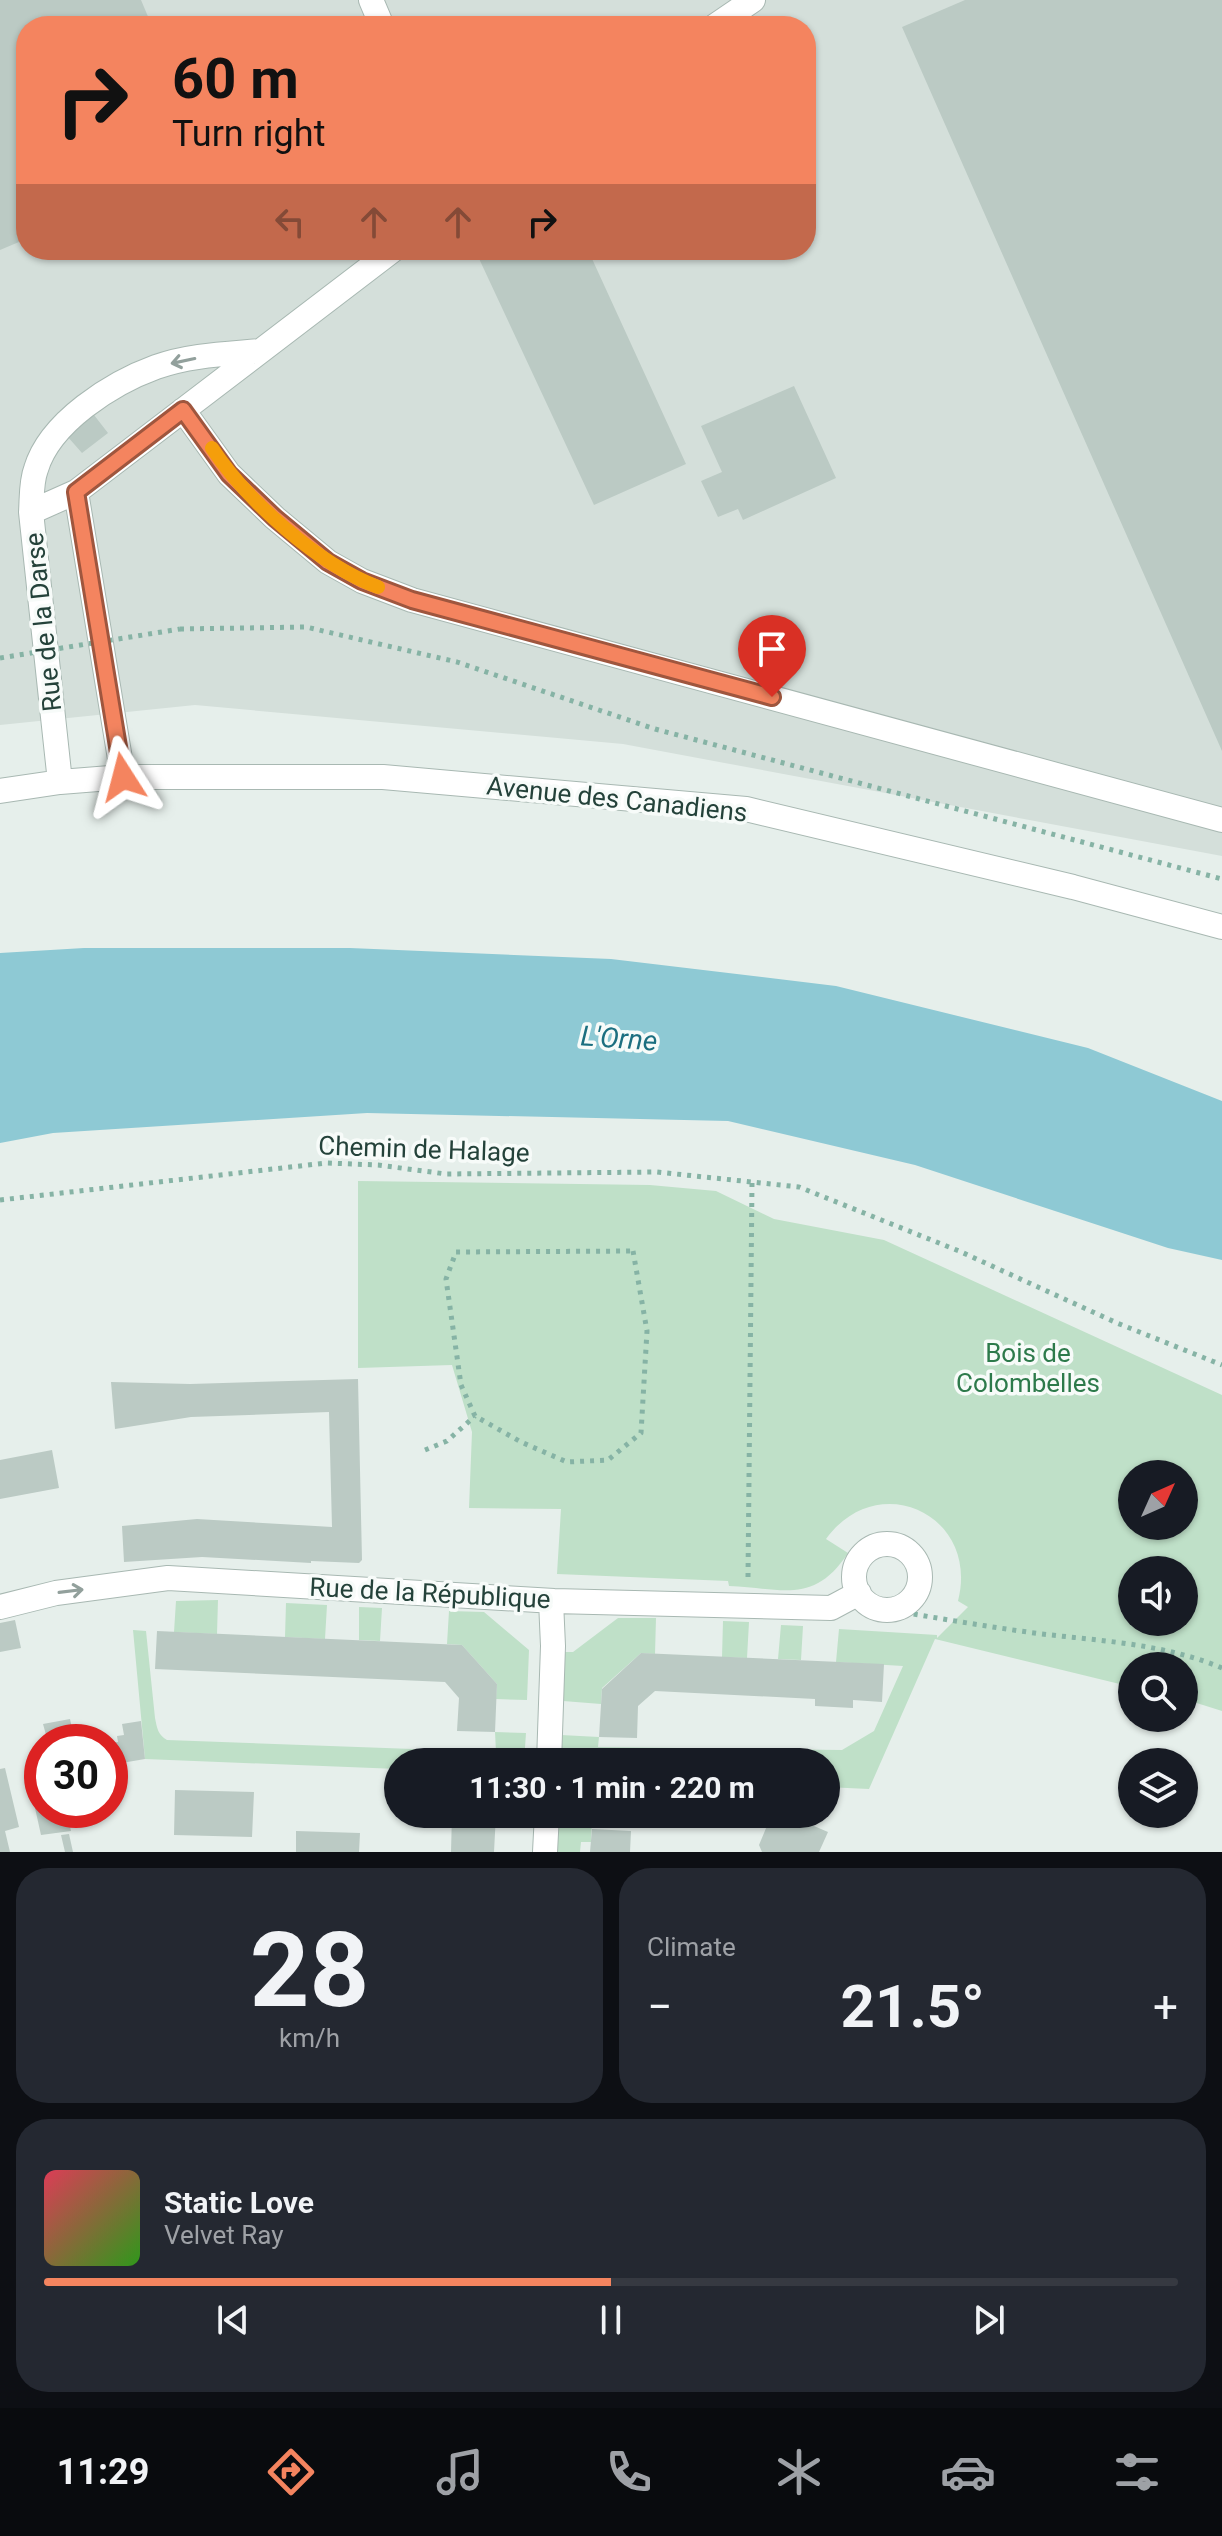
<!DOCTYPE html>
<meta charset="utf-8">
<style>
:root{--surface:#171b24;--page:#242831;--text:#f1f3f6;--muted:#9ea1a6;--line:#363941;--accent:#f4845f}
body{margin:0;font-family:Roboto,sans-serif;background:var(--page);color:var(--text);height:100vh;display:flex;flex-direction:column;font-size:30px;white-space:nowrap}
*{box-sizing:border-box;margin:0}
p{font-size:26px;color:var(--muted)}
.icon{flex:none;width:44px;height:44px;fill:none;stroke:currentColor;stroke-width:2;stroke-linecap:round;stroke-linejoin:round}
.map{position:relative;height:1852px;overflow:hidden}
.sheet{display:flex;flex-direction:column;gap:16px;padding:16px;background:#0d0f14;flex:1}
.sheet>*{flex:none}
.hud{position:absolute;left:16px;top:16px;width:800px;height:244px;border-radius:32px;box-shadow:0 2px 6px #0004;background:#f4845f;color:#111;overflow:hidden}
.needle{width:52px;rotate:45deg}
.buttons{position:absolute;left:1118px;top:1460px;display:grid;gap:16px}
.buttons a{display:grid;place-items:center;width:80px;height:80px;border-radius:50%;background:var(--surface);box-shadow:0 2px 6px #0004;font-size:40px}
.speed{position:absolute;left:24px;top:1724px;display:flex;gap:16px;font-size:40px;font-weight:700;text-align:center}
.speed>*{display:grid;place-content:center;width:104px;height:104px;border-radius:50%;background:var(--surface);box-shadow:0 2px 6px #0004;line-height:1}
.speed .limit{border:12px solid #d22;background:#fff;color:#111}
.pin{position:absolute;display:grid;place-items:center;width:68px;height:68px;color:#fff;margin:-82px -34px;border-radius:50% 50% 50% 0;rotate:-45deg;box-shadow:0 0 8px #0007}
.pin .icon{rotate:45deg}
.me{position:absolute;width:88px;margin:-44px;rotate:351deg;stroke-linejoin:round;filter:drop-shadow(0 0 6px #0008)}
.turn{display:flex;align-items:center;gap:28px;height:168px;padding:0 24px;font-size:36px}
.turn .icon{width:104px;height:104px;stroke-width:2.5}
.turn b{display:block;font-size:56px;line-height:68px}
.lanes{display:flex;align-items:center;height:76px;padding:0 24px;background:#0003;justify-content:center;gap:40px;direction:ltr}
.lanes .off{opacity:.35}
.big{font-size:60px;font-weight:700;line-height:1.1}
.sheet .widget{flex:1;display:flex;flex-direction:column;justify-content:center;gap:12px;min-width:0;padding:0 28px;border-radius:32px;background:var(--page)}
.sheet .dial{align-items:center;gap:0}
.dial b{font-size:104px;line-height:1}
.song{display:flex;align-items:center;gap:24px}
.cover{width:96px;height:96px;border-radius:12px;background:linear-gradient(135deg,hsl(350 70% 55%),hsl(110 70% 35%))}
.played{height:8px;border-radius:4px;background:linear-gradient(90deg,var(--accent) 50%,var(--line) 50%)}
.keys{display:flex;justify-content:space-around;direction:ltr}
.heat{display:flex;justify-content:space-between;align-items:center;font-size:44px;direction:ltr}
.sheet .tiles{flex:1;display:grid;gap:16px;grid-template-columns:1fr 1fr}
.widget:last-child{grid-column:span 2}
.trip{position:absolute;left:384px;top:1748px;width:456px;height:80px;border-radius:40px;background:var(--surface);box-shadow:0 2px 6px #0004;font-weight:700;line-height:80px;text-align:center}
.tabs{display:flex;height:128px;justify-content:space-around;align-items:center;background:#090b0e;color:var(--muted)}
.tabs .icon{width:56px;height:56px}
.tabs .current{color:var(--accent)}
.tabs b{font-size:36px;color:var(--text)}
.map>svg:first-child{display:block}
.built{fill:#d4dfda;fill-rule:evenodd}
.green{fill:#bfe0c8;fill-rule:evenodd}
.water{fill:#8ec9d4}
.building{fill:#bbcac4}
.lines{fill:none;stroke-linecap:round;stroke-linejoin:round}
.minor-casing{stroke:#a8b8b2;stroke-width:26}
.path{stroke:#86b3a5;stroke-width:5;stroke-dasharray:4 6;stroke-linecap:butt}
.minor{stroke:#fff;stroke-width:24}
.path-bridge{stroke:#86b3a5;stroke-width:5;stroke-dasharray:4 6;stroke-linecap:butt}
.oneway{stroke:#92a09c}
.route-casing{stroke:#9f563e;stroke-width:20}
.route{stroke:#f4845f;stroke-width:14}
.slow{stroke:#f59e0b;stroke-width:14}
.labels{text-anchor:middle;stroke-width:7;stroke-linejoin:round;paint-order:stroke}
.street-label{font-size:26px;fill:#24423a;stroke:#f7fbf9}
.park-label{font-size:26px;fill:#2d7a4b;stroke:#f7fbf9}
.water-label{font-size:28px;font-style:italic;fill:#1c6f80;stroke:#f7fbf9}
</style>
<div class="map">
<svg width="1222" height="1852" viewBox="0 0 1222 1852">
<rect width="100%" height="100%" fill="#e6efeb"/>
<path class="built" d="M0 0H1222V856L623 744 195 705 0 725ZM26 26H806V250H26Z"/>
<path class="green" d="M358 1181 650 1185 716 1191 774 1219 884 1240 1222 1395V1711L1184 1699V1666H1132V1687L935 1639 869 1789 826 1787V1762H560L561 1735 599 1737 598 1747 842 1750 874 1731 903 1666 836 1662 839 1629 937 1635V1638L968 1607 958 1601C980 1515 878 1467 826 1539L848 1553C814 1605 782 1588 729 1586L728 1581 557 1574 561 1509 469 1508 472 1432 452 1365 358 1368ZM1132 1474H1184V1526H1132ZM1132 1570H1184V1622H1132Z
M218 1600 217 1634 174 1632 176 1601Z
M286 1603 327 1605 325 1639 285 1637Z
M359 1607 382 1608 380 1641 359 1640Z
M449 1611 484 1612 529 1650 527 1700 496 1699 497 1684 462 1645 447 1644Z
M618 1618H656L655 1654 641 1653 602 1688 601 1704 563 1701 565 1652H573Z
M723 1621 749 1622 747 1658 722 1657Z
M781 1625 803 1626 801 1660 778 1659Z
M133 1630 146 1631 155 1718C157 1728 158 1735 167 1740L496 1752 495 1732 526 1733 524 1762H398V1769L145 1759Z
M558 1814H592L591 1842H581L580 1852H556Z"/>
<path class="water" d="M84 948H350L611 959 836 986 1088 1048 1222 1101V1260L1168 1248 915 1165 728 1121 367 1113 53 1133 0 1143V953Z"/>
<path class="building" d="M0 0H141L152 26H26V239L0 250Z
M965 0H1222V751L902 27Z
M475 250H588L686 464 594 505Z
M794 386 836 478 743 520 738 509 718 517 701 481 722 472 701 426Z
M94 415 108 433 82 453 67 436Z
M358 1379 362 1560 359 1563 311 1561V1563L202 1557 124 1562 122 1526 197 1519 332 1527 329 1412 191 1417 115 1429 111 1382 190 1384Z
M52 1450 59 1488 0 1499V1460Z
M15 1620 21 1648 0 1652V1623Z
M157 1631 462 1645 497 1684 495 1732 457 1731 459 1698 445 1682 155 1669Z
M641 1653 884 1664 882 1702 853 1700V1708L815 1706V1699L655 1691 638 1706 637 1738 599 1737 602 1689Z
M70 1719 75 1742H48L43 1724Z
M141 1721 145 1759 110 1765V1743L118 1742 117 1736 124 1735 122 1724Z
M5 1768 19 1827 5 1831 10 1852H0V1769Z
M175 1790 254 1792 252 1837 174 1835Z
M42 1798V1810H80L83 1819 69 1822 71 1831 41 1835 33 1799Z
M452 1814H496L494 1852H451Z
M772 1814H786L828 1832 819 1852H762L759 1845Z
M592 1829 631 1831 630 1852H590Z
M296 1831 360 1833 359 1852H296Z
M69 1834 73 1852H65L61 1835Z"/>
<g class="lines">
<defs>
<path id="minor" d="M371 0 382 26
M715 26 753 0
M183 410 229 474 275 518 328 562 362 581 412 600 1222 820
M76 492 123 777
M31 512 76 492 393 250
M60 782 31 512C32 498 31 482 36 469 50 422 112 383 156 367 189 355 226 354 260 351
M0 791 60 782 123 777H383L746 809 1073 887 1222 927
M854 1577a33 33 0 1 1 66 0a33 33 0 1 1-66 0Z
M0 1607 56 1593 168 1578 554 1601 831 1608 859 1593
M549 1762 553 1646 551 1601
M545 1852 547 1814"/>
</defs>
<use href="#minor" class="minor-casing"/>
<path class="path" d="M180 629 306 627 457 662 655 729 1222 879
M0 1200 326 1163 378 1165 446 1174 657 1172 799 1187 959 1251 1117 1323 1222 1365
M633 1251 647 1331 641 1433 608 1460 567 1462 521 1442 475 1416 461 1385 446 1279 456 1252Z
M425 1450 447 1441 475 1416
M748 1577 752 1182
M884 1609C937 1618 989 1627 1042 1634 1103 1641 1165 1644 1222 1668"/>
<use href="#minor" class="minor"/>
<path class="path-bridge" d="M0 658 180 629"/>
</g>
<defs><path id="oneway-shaft" d="M-6 0H5M1.5-3L5.5 0L1.5 3" fill="none" stroke-width="1.6" stroke-linecap="round" stroke-linejoin="round" transform="scale(2)"/></defs>
<g class="oneway">
<use href="#oneway-shaft" transform="translate(183 361) rotate(168)"/>
<use href="#oneway-shaft" transform="translate(71 1591) rotate(-7)"/>
</g>
<g class="lines">
<defs>
<path id="route" d="M123 777 76 492 183 410 229 474 275 518 310 547 328 562 362 581 412 600 772 697"/>
</defs>
<use href="#route" class="route-casing"/>
<use href="#route" class="route"/>
<path class="slow" d="M212 448C247 501 319 565 378 587"/>
</g>
<g class="labels">
<g class="street-label">
<text transform="translate(43 622) rotate(-96)" y="9">Rue de la Darse</text>
<text transform="translate(617 799) rotate(6)" y="9">Avenue des Canadiens</text>
<text transform="translate(424 1149) rotate(2)" y="9">Chemin de Halage</text>
<text transform="translate(430 1593) rotate(3)" y="9">Rue de la République</text>
</g>
<g class="park-label">
<text x="1028" y="1362">Bois de<tspan x="1028" dy="30">Colombelles</tspan></text>
</g>
<g class="water-label">
<text transform="translate(619 1038) rotate(4)" y="10">L'Orne</text>
</g>
</g>
</svg>
<div class="buttons">
<a><svg class="needle" viewBox="-14 -14 28 28"><path d="M0-13l5 13h-10z" fill="#e53935"/><path d="M0 13l5-13h-10z" fill="#9ea1a6"/></svg></a>
<a><svg class="icon" aria-label="sound" viewBox="0 0 24 24"><path d="M4 9h4l5-4v14l-5-4H4zM17 9q2 3 0 6"/></svg></a>
<a><svg class="icon" aria-label="search" viewBox="0 0 24 24"><circle cx="10" cy="10" r="6"/><path d="M15 15l6 6"/></svg></a>
<a><svg class="icon" aria-label="layers" viewBox="0 0 24 24"><path d="M12 4l9 5-9 5-9-5zM3 14l9 5 9-5"/></svg></a>
</div>
<div class="speed"><div class="limit">30</div></div>
<div class="pin" style="left:772px;top:697px;background:#d93025"><svg class="icon" aria-label="arrive" viewBox="0 0 24 24"><path d="M6 21V4h12l-3 4 3 4H6"/></svg></div>
<svg class="me" style="left:123px;top:777px" viewBox="-20 -20 40 40"><path d="M0-17L14 15 0 8-14 15z" fill="#f4845f" stroke="#fff" stroke-width="4"/></svg>
<div class="trip">11:30 · 1 min · 220 m</div>
<div class="hud">
<div class="turn"><svg class="icon" aria-label="right" viewBox="0 0 24 24"><path d="M7 20v-9h11M14 6l5 5-5 5"/></svg><div><b>60 m</b>Turn right</div></div>
<div class="lanes"><svg class="icon off" aria-label="left" viewBox="0 0 24 24"><path d="M17 20v-9H6M10 6l-5 5 5 5"/></svg><svg class="icon off" aria-label="ahead" viewBox="0 0 24 24"><path d="M12 20V5M6 11l6-6 6 6"/></svg><svg class="icon off" aria-label="ahead" viewBox="0 0 24 24"><path d="M12 20V5M6 11l6-6 6 6"/></svg><svg class="icon" aria-label="right" viewBox="0 0 24 24"><path d="M7 20v-9h11M14 6l5 5-5 5"/></svg></div>
</div>
</div>
<section class="sheet">
<div class="tiles">
<div class="widget dial"><b>28</b><p>km/h</p></div>
<div class="widget"><p>Climate</p>
<div class="heat"><a>−</a><b class="big">21.5°</b><a>+</a></div>
</div>
<div class="widget">
<div class="song"><i class="cover"></i><div><b>Static Love</b><p>Velvet Ray</p></div></div>
<div class="played"></div>
<div class="keys"><svg class="icon" aria-label="previous" viewBox="0 0 24 24"><path d="M18 5L8 12l10 7zM5 5v14"/></svg><svg class="icon" aria-label="pause" viewBox="0 0 24 24"><path d="M8 5v14M16 5v14"/></svg><svg class="icon" aria-label="next" viewBox="0 0 24 24"><path d="M6 5l10 7-10 7zM19 5v14"/></svg></div>
</div>
</div>
</section>
<nav class="tabs">
<b>11:29</b>
<svg class="icon current" aria-label="directions" viewBox="0 0 24 24"><path d="M12 3l9 9-9 9-9-9zM9 14v-3h6M13 9l2 2-2 2"/></svg>
<svg class="icon" aria-label="music" viewBox="0 0 24 24"><path d="M9 18V5l10-2v13"/><circle cx="6" cy="18" r="3"/><circle cx="16" cy="16" r="3"/></svg>
<svg class="icon" aria-label="phone" viewBox="0 0 24 24"><path d="M5 4h4l2 5-3 2q2 4 5 5l2-3 5 2v4C11 20 4 13 5 4z"/></svg>
<svg class="icon" aria-label="climate" viewBox="0 0 24 24"><path d="M12 3v18M4 7l16 10M4 17L20 7"/></svg>
<svg class="icon" aria-label="car" viewBox="0 0 24 24"><path d="M5 17H2v-5l4-1 3-4h7l3 4 3 1v5h-3M9 17h6M6 11h13"/><circle cx="7" cy="17" r="2"/><circle cx="17" cy="17" r="2"/></svg>
<svg class="icon" aria-label="filters" viewBox="0 0 24 24"><path d="M4 7h16M4 17h16"/><circle cx="9" cy="7" r="2"/><circle cx="15" cy="17" r="2"/></svg>
</nav>
